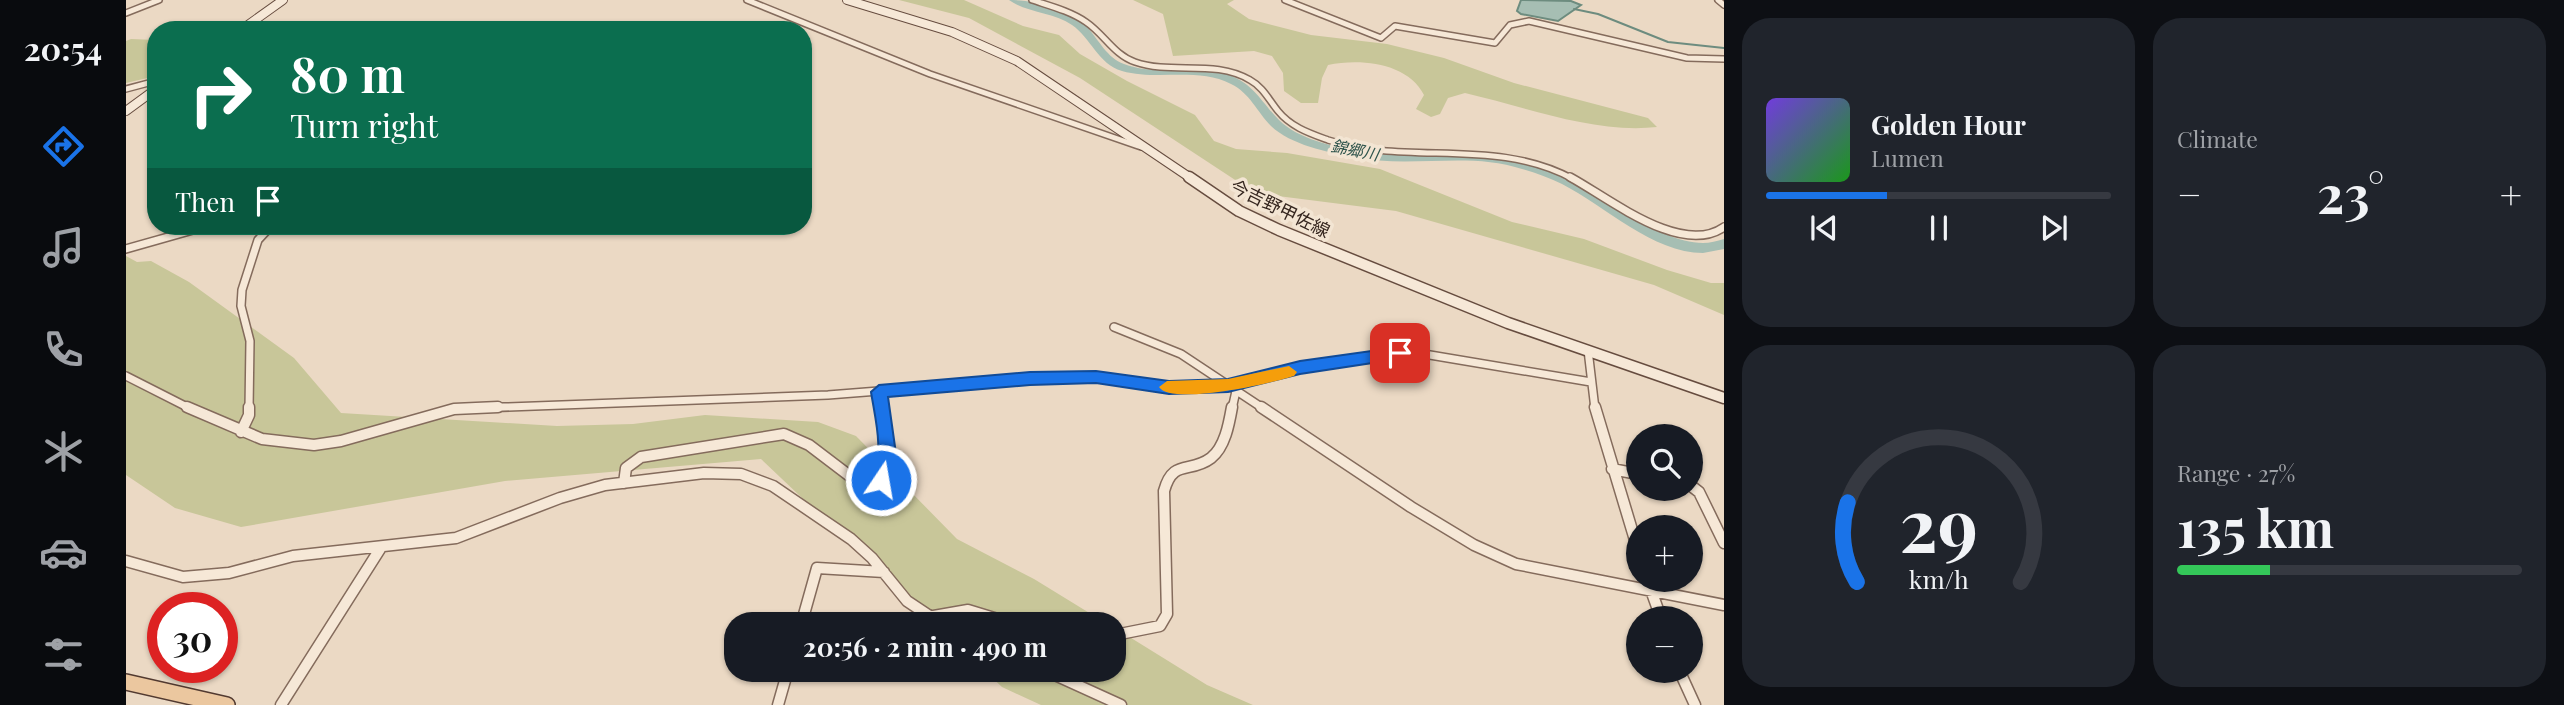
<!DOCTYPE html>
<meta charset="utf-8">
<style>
:root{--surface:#171b24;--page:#20242c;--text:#f1f3f6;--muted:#9ea1a6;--line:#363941;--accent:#1a73e8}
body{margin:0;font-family:"Playfair Display","Noto Sans JP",serif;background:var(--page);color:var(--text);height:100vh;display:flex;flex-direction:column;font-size:26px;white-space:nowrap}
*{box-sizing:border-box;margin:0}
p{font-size:23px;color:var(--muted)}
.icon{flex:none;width:38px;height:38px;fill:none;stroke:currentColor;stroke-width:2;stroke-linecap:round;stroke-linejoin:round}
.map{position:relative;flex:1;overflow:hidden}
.sheet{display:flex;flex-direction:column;gap:18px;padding:18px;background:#0d0f14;width:840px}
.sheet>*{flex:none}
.hud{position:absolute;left:21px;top:21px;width:665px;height:214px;border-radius:28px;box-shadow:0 2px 5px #0004;background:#0b6e4f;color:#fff;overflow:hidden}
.controls{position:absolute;left:1500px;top:424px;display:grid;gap:14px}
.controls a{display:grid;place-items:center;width:77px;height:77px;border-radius:50%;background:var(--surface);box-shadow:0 2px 5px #0004;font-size:35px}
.speed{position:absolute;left:21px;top:592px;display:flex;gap:14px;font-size:35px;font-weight:700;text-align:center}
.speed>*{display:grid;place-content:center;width:91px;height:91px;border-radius:50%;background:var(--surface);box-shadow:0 2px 5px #0004;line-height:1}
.speed .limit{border:10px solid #d22;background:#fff;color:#111}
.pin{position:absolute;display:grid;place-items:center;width:60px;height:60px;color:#fff;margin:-30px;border-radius:14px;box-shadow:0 4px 10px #0006}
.me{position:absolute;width:77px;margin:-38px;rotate:12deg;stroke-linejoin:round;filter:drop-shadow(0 0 5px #0008)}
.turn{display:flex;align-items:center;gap:24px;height:147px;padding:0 28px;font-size:32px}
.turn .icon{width:91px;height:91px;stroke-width:2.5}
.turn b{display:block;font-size:49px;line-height:60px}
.then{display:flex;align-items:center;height:66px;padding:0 28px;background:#0003;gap:14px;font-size:26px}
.big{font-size:52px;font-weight:700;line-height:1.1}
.sheet .widget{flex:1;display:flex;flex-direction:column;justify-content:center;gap:10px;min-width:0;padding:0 24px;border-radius:28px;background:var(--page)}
.sheet .dial{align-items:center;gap:0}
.dial svg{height:182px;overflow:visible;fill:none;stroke:var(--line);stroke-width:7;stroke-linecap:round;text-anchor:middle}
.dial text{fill:var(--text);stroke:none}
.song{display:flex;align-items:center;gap:21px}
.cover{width:84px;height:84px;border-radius:10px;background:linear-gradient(135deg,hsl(260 70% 55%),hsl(120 70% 35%))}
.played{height:7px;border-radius:4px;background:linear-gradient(90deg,var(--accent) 35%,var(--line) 35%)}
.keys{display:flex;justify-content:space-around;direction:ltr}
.heat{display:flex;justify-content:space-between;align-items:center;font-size:38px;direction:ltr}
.charge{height:10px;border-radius:5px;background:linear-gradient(90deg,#34c759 27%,var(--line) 0)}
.sheet .tiles{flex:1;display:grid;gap:18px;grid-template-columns:repeat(2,1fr)}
.trip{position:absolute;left:598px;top:612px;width:402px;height:70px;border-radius:28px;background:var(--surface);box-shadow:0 2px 5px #0004;font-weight:700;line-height:70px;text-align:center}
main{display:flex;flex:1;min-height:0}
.dock{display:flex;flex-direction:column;width:126px;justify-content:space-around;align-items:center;background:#090b0e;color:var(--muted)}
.dock .icon{width:49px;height:49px}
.dock .current{color:var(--accent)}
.dock b{font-size:32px;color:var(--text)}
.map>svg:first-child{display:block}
.green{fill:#c8c699}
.water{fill:#a6beb3;stroke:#6d8c7f;stroke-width:2}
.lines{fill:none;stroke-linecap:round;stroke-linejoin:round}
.stream{stroke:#6d8c7f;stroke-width:2}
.river{fill:#a6beb3;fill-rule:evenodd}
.street-far2-casing{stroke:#846b5c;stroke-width:8}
.street-far1-casing{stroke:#846b5c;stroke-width:10}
.street-casing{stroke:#846b5c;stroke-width:13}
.secondary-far1-casing{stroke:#664c3f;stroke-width:10}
.secondary-casing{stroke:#664c3f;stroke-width:13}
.primary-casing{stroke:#523a30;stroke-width:18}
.street-far2{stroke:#f6e8d7;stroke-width:5}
.street-far1{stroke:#f6e8d7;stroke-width:7}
.street{stroke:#f6e8d7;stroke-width:10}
.secondary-far1{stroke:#f6e8d7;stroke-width:8}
.secondary{stroke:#f6e8d7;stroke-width:10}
.primary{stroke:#ebc79f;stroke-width:15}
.route{fill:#1a73e8;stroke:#114b97;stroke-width:2}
.slow{fill:#f59e0b}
.labels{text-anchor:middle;stroke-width:7;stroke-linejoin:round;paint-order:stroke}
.far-water-label{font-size:16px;font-style:italic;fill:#2f544c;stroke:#f3e5d3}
.street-label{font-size:18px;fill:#35261f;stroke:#f3e5d3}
</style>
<main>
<nav class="dock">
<b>20:54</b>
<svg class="icon current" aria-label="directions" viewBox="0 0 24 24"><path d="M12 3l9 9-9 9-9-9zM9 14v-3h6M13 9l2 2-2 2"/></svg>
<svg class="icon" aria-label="music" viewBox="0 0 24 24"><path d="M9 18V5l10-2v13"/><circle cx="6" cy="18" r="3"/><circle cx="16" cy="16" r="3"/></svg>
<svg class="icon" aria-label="phone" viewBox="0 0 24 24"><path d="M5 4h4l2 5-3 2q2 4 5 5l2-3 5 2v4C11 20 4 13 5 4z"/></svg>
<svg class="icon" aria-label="climate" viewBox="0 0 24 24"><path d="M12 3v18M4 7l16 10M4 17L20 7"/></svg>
<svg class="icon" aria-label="car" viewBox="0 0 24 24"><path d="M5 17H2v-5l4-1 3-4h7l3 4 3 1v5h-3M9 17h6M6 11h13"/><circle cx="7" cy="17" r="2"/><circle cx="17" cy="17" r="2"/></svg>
<svg class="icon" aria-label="filters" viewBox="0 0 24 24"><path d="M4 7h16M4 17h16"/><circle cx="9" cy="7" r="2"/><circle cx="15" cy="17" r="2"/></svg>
</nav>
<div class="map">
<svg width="1598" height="705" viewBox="0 0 1598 705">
<rect width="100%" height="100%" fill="#ebd9c4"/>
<path class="green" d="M773 0H838L897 26 933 35 954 54 1001 81 1069 115 1088 141 1110 149 1161 153 1254 169 1386 222 1458 239 1541 270 1585 283H1598V315L1528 285 1270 211 1129 193 954 78 843 18Z
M1007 0H1108L1101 4 1123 19 1185 35 1261 44 1318 58 1388 83 1522 118 1531 127C1468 134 1400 107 1339 93L1322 98 1314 114 1305 117 1290 109 1298 95C1282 63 1235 58 1202 65L1196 78 1192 103H1175L1158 91 1157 73 1146 56 1128 51 1047 56 1037 14Z
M5 39 30 40V76L0 83V41Z
M0 256 11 262 25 261 63 282 168 358 215 413 431 426 507 424 579 415 692 422 730 436 831 539 908 579 983 625H810L635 459 379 481 115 527 49 508 0 475Z
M989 628 1081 685 1127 705H915L876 687 858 670H989Z"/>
<path class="water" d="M1395 0 1445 1 1455 5 1432 21 1395 14 1391 11Z"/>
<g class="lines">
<path class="stream" d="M1448 9 1472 14 1542 42 1598 48"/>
<path class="river" d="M883 0C908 0 943 8 961 27 973 40 981 58 998 64 1032 77 1070 63 1103 75 1128 84 1136 103 1153 120 1172 139 1206 146 1232 151 1273 158 1312 151 1353 153 1378 154 1402 161 1425 170 1472 187 1529 243 1577 243 1584 243 1591 241 1598 239V249C1591 250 1584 252 1577 253 1527 253 1479 206 1436 184 1423 178 1410 173 1396 169 1342 151 1284 169 1228 157 1201 152 1165 145 1145 126 1131 112 1124 93 1105 84 1072 67 1031 81 996 71 972 64 965 38 946 25 928 12 901 13 883 0Z"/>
<defs>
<path id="street-far2" d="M621 0 804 74 1015 147
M906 0C924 6 944 11 960 22 978 34 988 55 1009 62 1046 75 1089 59 1124 80 1137 87 1143 100 1152 111 1165 127 1183 133 1202 140 1283 166 1370 137 1447 179
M1159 0 1255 38 1269 26 1369 43 1384 25 1403 21 1561 58 1598 59
M1592 0 1598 5
M0 13 33 0
M0 89 30 81"/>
<path id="street-far1" d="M1444 177C1483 198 1555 257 1598 227
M121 226 144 227
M0 249 74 228 119 226
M988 327 1055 354 1138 409
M1462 350 1469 409
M0 376 65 409
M753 392 756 409
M123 409 124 341 115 306 116 290 132 240 144 227
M327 409 702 395 904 379 970 377 1043 387 1103 385 1174 368 1255 354 1292 353 1465 382
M1106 409 1110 391"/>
<path id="street" d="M61 407 136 439 188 445 215 441 328 409 372 407
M1135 407 1285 507 1348 545 1390 564 1598 605
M1469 407 1512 550
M115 432 123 415V407
M1486 469 1512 474
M498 483 500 468 515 457 658 434 683 445 729 480 741 483 755 480 763 461 756 407
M1564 485 1573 492 1598 543
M0 561 57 577 103 573 167 556 330 538 434 498 479 485 578 473 615 474 647 486 725 539 746 558 781 601 817 625
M1521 579 1535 618
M802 617 842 610 891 625
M675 625 691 568 758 572
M989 635 1034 626 1041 614 1038 491C1047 458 1064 474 1085 458 1099 447 1103 424 1106 407
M918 670 995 705
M1553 670 1569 705
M155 705 254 549
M652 705 662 670"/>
<path id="secondary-far1" d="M721 0 826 32 891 61 1066 179
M115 30 157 0
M0 111 30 89"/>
<path id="secondary" d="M1063 177 1113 211 1153 230 1382 323 1598 398"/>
<path id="primary" d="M0 682 101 705"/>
</defs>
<use href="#street-far2" class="street-far2-casing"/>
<use href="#street-far1" class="street-far1-casing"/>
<use href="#street" class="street-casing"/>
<use href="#secondary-far1" class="secondary-far1-casing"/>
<use href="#secondary" class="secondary-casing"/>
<use href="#primary" class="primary-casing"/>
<use href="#street-far2" class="street-far2"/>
<use href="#street-far1" class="street-far1"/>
<use href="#street" class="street"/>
<use href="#secondary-far1" class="secondary-far1"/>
<use href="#secondary" class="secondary"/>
<use href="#primary" class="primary"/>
</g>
<path class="route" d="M1274 347 1282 353 1279 358 1174 374 1102 392 1043 394 970 383 904 385 762 397 771 461 761 486H749L746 480C758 450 750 423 745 392L753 385 904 372 970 371 1043 381 1102 379 1174 361Z"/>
<path class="slow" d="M1163 366 1171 372 1168 376C1147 383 1045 406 1033 387L1041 381 1102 379Z"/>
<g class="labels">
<g class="far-water-label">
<text transform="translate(1229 150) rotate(11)" y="6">錦郷川</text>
</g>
<g class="street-label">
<text transform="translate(1154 209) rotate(26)" y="6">今吉野甲佐線</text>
</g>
</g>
</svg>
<div class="controls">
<a><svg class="icon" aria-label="search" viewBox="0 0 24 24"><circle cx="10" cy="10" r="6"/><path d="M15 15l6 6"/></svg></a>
<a>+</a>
<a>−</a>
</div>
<div class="speed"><div class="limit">30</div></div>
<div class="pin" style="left:1274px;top:353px;background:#d93025"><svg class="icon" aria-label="arrive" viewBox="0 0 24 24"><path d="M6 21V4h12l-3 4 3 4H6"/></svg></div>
<svg class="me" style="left:755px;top:480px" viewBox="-20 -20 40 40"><circle r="17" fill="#1a73e8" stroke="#fff" stroke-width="3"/><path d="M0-11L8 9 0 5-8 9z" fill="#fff"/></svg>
<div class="trip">20:56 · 2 min · 490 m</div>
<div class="hud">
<div class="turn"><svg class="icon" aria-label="right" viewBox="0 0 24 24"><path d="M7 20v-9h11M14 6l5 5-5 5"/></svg><div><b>80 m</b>Turn right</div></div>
<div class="then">Then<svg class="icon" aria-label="arrive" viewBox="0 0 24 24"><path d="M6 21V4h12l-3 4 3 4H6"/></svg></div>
</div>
</div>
<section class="sheet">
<div class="tiles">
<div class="widget">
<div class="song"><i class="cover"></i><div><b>Golden Hour</b><p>Lumen</p></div></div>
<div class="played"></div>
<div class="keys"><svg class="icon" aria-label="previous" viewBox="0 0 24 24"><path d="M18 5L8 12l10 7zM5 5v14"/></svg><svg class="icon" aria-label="pause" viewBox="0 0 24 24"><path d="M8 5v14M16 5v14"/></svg><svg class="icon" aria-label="next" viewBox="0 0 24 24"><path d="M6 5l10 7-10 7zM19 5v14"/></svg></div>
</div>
<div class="widget"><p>Climate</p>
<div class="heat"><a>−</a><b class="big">23°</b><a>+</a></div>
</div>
<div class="widget dial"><svg viewBox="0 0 100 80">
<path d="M14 69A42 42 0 1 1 86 69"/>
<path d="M14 69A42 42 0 0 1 10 34" stroke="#1a73e8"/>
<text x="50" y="56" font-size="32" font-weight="700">29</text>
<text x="50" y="72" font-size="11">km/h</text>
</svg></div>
<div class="widget"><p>Range · 27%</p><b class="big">135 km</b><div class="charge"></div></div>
</div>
</section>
</main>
